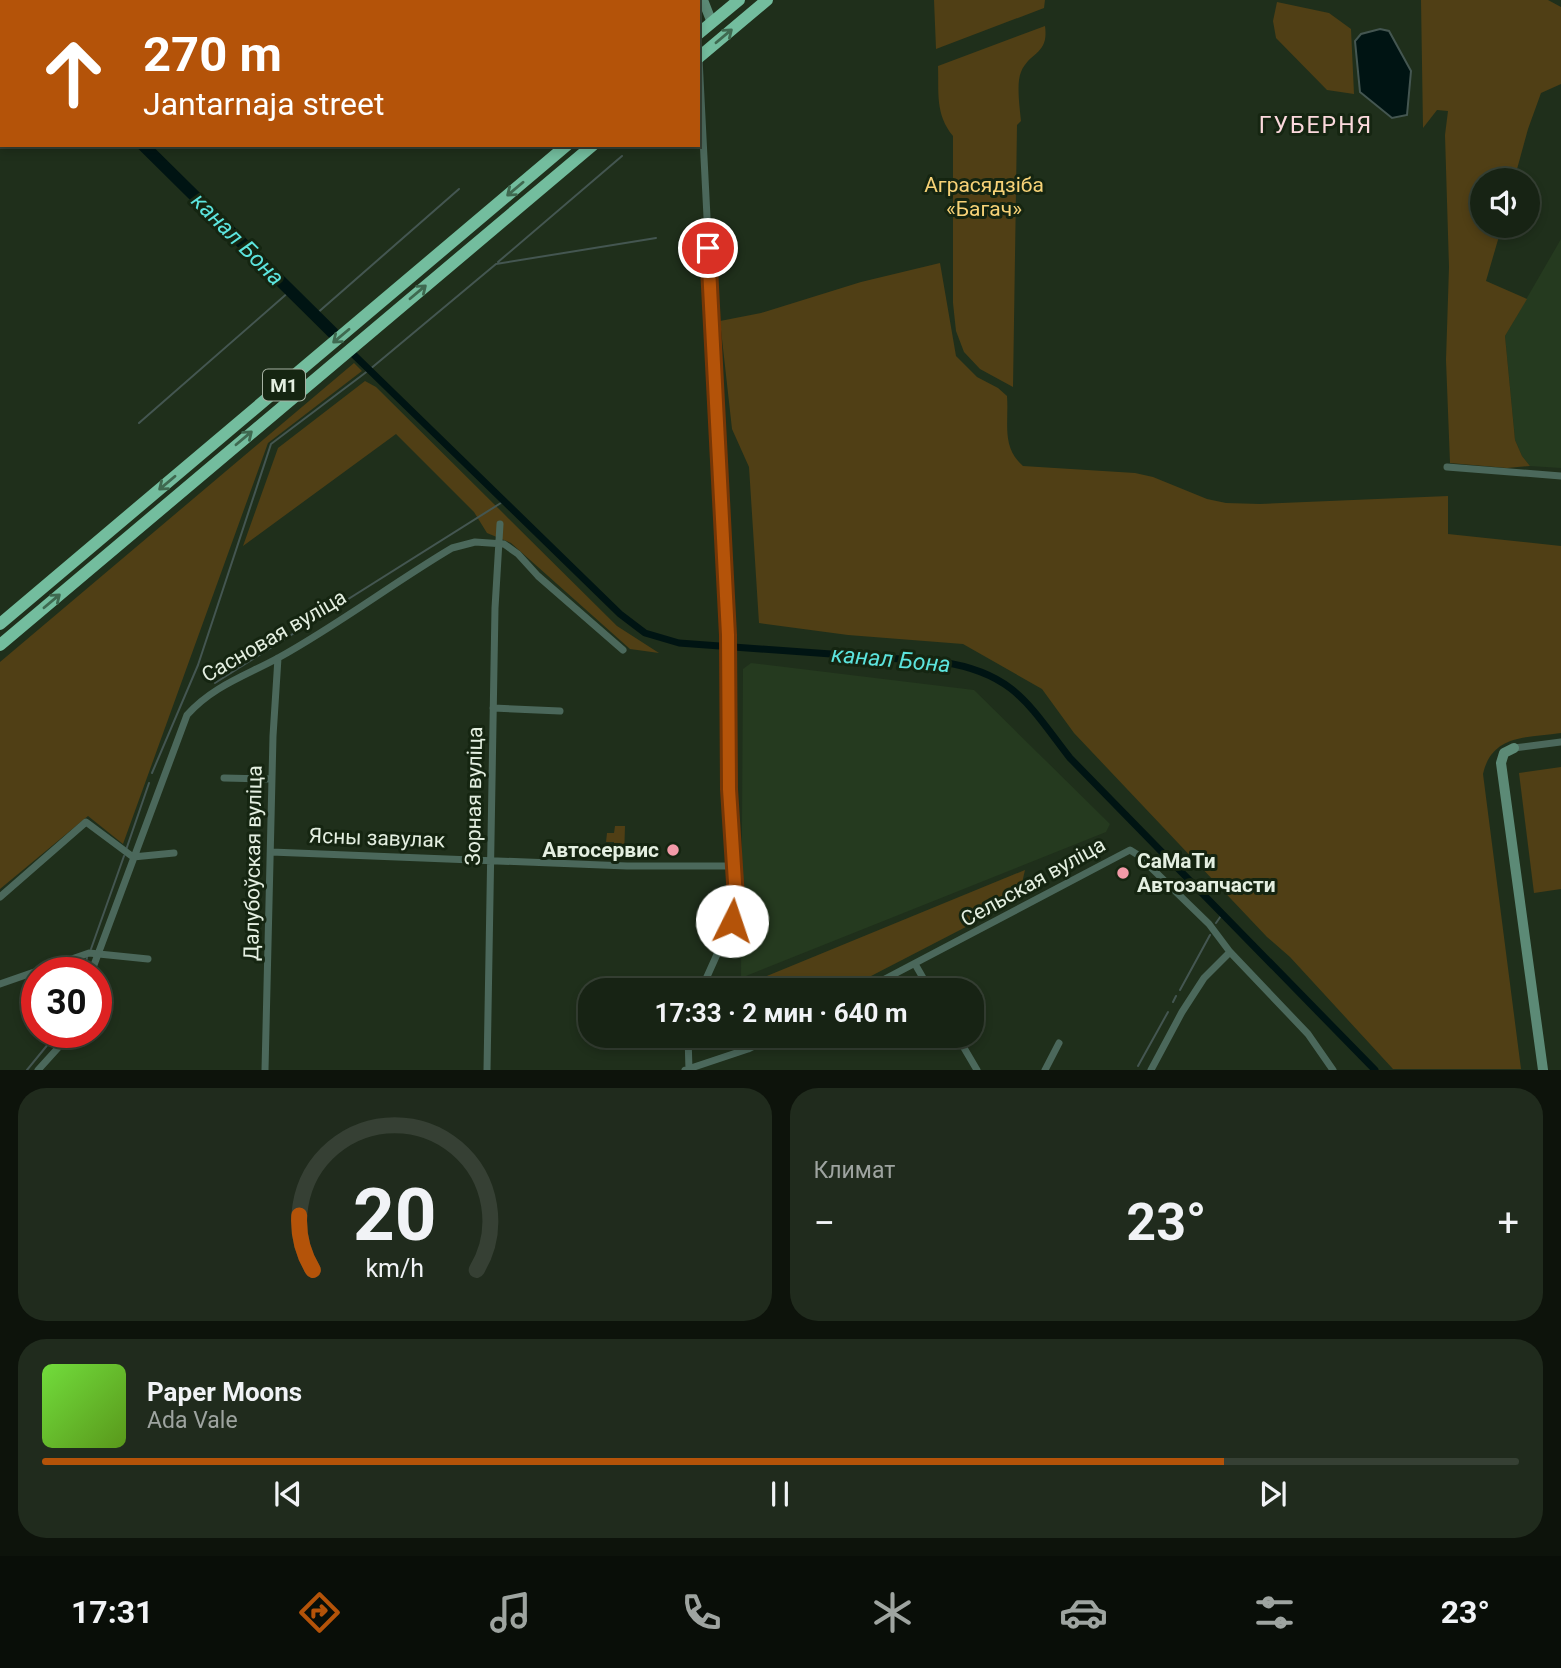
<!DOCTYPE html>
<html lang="ru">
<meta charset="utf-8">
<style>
:root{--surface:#172314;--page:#202b1d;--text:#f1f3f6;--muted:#9ea4a0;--line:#364034;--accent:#b45309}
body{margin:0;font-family:Roboto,sans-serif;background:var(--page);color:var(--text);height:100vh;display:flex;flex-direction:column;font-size:26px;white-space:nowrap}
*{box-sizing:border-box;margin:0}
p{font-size:23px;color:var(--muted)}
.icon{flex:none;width:38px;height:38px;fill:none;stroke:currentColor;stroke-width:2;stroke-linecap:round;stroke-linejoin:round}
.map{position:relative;height:1070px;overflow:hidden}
.details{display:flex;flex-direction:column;gap:18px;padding:18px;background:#0d130b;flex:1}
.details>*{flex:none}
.banner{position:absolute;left:0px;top:0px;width:700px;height:147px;box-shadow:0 4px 10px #0003,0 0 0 2px var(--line);background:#b45309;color:#fff;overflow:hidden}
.controls{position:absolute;left:1470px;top:168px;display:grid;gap:14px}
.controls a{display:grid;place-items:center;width:70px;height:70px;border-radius:50%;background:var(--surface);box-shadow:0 4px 10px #0003,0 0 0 2px var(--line);font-size:35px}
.speed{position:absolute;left:21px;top:957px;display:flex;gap:14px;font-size:35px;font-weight:700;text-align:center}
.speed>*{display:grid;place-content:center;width:91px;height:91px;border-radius:50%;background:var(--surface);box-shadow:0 4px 10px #0003,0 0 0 2px var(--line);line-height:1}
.speed .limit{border:10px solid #d22;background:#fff;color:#111}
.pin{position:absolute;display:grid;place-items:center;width:60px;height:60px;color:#fff;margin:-30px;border:4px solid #fff;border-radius:50%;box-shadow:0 2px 7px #0007}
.me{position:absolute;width:77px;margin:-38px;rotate:4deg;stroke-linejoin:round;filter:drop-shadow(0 0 5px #0008)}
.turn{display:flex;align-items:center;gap:24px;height:147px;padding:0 28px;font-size:32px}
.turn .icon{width:91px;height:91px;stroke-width:2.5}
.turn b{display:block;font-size:49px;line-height:60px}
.big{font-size:52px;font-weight:700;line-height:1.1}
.details .tile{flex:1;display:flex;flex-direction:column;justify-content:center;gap:10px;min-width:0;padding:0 24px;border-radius:28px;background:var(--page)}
.details .dial{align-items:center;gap:0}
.dial svg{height:182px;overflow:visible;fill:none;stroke:var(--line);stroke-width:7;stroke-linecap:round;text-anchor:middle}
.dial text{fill:var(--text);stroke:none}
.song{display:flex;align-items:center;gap:21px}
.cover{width:84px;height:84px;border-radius:10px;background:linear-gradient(135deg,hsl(100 70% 55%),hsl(90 70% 35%))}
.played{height:7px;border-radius:4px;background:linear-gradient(90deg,var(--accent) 80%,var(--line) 80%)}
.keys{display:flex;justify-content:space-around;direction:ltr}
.heat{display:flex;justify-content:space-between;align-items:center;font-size:38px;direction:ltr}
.details .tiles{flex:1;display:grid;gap:18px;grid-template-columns:1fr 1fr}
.tile:last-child{grid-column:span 2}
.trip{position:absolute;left:578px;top:978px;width:406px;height:70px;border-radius:28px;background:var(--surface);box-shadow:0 4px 10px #0003,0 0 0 2px var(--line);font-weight:700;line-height:70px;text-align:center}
.tab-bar{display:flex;height:112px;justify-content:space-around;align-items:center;background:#090e08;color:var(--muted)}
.tab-bar .icon{width:49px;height:49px}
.tab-bar .active{color:var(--accent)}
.tab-bar b{font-size:32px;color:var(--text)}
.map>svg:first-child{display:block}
.built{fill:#253a1f}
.green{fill:#503f15}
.water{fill:#001413;stroke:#445651;stroke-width:2}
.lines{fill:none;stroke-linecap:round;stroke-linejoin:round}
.stream{stroke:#445651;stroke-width:2}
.canal{stroke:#001413;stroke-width:7}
.river{stroke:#001413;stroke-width:12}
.street{stroke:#4b685b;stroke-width:7}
.secondary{stroke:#5c8a76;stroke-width:10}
.highway{stroke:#73bd9e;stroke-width:12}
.oneway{stroke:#3f6950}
.route-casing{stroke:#753606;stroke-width:18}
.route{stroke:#b45309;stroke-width:12}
.poi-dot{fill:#f39aa8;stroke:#152511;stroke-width:2.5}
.labels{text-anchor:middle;stroke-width:6;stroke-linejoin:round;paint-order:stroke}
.shield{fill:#152511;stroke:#a6b2a3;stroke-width:2}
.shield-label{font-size:19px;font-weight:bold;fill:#e4efe1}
.park-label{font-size:21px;fill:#f7d277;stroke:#152511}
.street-label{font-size:21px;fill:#e4efe1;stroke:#152511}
.poi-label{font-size:21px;font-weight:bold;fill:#e4efe1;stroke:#152511;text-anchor:end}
.neighbourhood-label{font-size:23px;letter-spacing:2px;fill:#fcd9dd;stroke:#152511}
.water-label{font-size:23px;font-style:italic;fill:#5ce4de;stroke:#152511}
</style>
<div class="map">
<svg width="1561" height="1070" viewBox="0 0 1561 1070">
<rect width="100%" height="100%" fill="#1f2f1b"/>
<path class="built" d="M1561 239V468L1530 466 1522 456 1515 440 1505 336Z
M751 663 974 690 1110 824 1106 832 741 978 743 669Z"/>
<path class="green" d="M934 0H1045L1044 8 936 49Z
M1421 0H1548L1561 7V84L1541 93 1528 129 1514 180H1482V226H1502L1486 281 1527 299 1505 336 1515 440 1522 456 1530 466 1507 468 1450 463 1446 360 1449 267 1445 135 1448 111 1437 110 1423 128Z
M1277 2 1329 13 1351 29 1354 94 1327 90 1276 38 1273 21Z
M1045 26C1049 55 1030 51 1021 72 1016 83 1020 110 1021 121L1017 125 1013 387 980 369 964 352 956 331 953 303V136C935 114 939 93 938 66Z
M940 263 956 356 977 377 998 388 1007 396C1009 423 1001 447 1023 466L1135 473 1153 477 1207 499 1226 503 1260 504 1448 496V534L1561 546V733C1526 738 1492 734 1483 774L1521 1069H1393L1290 957 1267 937 1074 733 1042 689 963 644 848 635 759 623 749 467 732 429 720 321 761 313 861 282Z
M354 363 362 371 268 443 123 844 88 816 0 889V662Z
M365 381 376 387 617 626 659 653 630 649 511 543 487 533 474 512 396 434 243 546 278 448Z
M1561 767V889L1534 893 1519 773Z
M615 826H625L624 858H614V842H606L607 833H614Z
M1025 870 1018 900 844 990H766L757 980Z"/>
<path class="water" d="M1380 29 1389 31 1411 71 1407 115 1392 118 1360 92 1355 41 1361 34Z"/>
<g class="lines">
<path class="stream" d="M498 262 622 156
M315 315 459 189
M139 423 290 291
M215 683 504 501
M152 773 198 665 271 444 369 370 496 264 656 238
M126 850 149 783
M1216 923 1223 913
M91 949 124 856
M82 973 87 958
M1180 990 1210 935
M1173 1002 1176 996
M1138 1066 1168 1012
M27 1070 58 1032"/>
<path class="canal" d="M352 353 620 614 645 633 679 643 942 662C1014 673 1029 705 1070 758L1375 1070"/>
<path class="river" d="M0 3 2 5
M143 145 333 333"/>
<path class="street" d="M699 58 728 635 729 788 736 898 732 921 701 990
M1447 467 1561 476
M493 708 560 711
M1514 748 1561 742
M224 778 272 779
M271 852 627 866H734
M0 897 86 822 133 857 174 853
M915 964 930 990
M91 973 187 715C213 686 245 676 278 658 338 625 393 583 452 548L475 542 504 544 518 554 538 576 623 650
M0 984 89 953 148 959
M864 990 1130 850 1138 855 1209 924 1230 952 1308 1034 1333 1070
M688 1036 689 1070
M957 1036 977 1070
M38 1070 67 1038 69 1032
M265 1070 273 736 278 658
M487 1070 495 608 500 524
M685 1070 748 1049 774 1036
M1045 1070 1059 1043
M1151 1070 1182 1012 1204 978 1230 952"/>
<path class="secondary" d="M703 0 712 23
M1514 748 1504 753 1501 763 1543 1070"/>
<path class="highway" d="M698 34 739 0
M698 58 767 0
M0 624 567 145
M0 645 593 145"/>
</g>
<defs><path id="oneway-shaft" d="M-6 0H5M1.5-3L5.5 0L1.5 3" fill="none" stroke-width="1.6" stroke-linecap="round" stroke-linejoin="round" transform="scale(1.75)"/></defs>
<g class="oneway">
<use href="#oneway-shaft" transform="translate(724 36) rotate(-40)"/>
<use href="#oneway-shaft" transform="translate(515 189) rotate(140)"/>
<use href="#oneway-shaft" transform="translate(418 292) rotate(-40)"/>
<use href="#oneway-shaft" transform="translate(341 336) rotate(140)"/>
<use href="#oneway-shaft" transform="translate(244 438) rotate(-40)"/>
<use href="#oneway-shaft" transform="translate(167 483) rotate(140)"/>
<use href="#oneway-shaft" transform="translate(52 601) rotate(-40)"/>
</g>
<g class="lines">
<defs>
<path id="route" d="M708 248 728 635 729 789 736 898 732 921"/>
</defs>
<use href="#route" class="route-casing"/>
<use href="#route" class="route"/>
</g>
<g class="poi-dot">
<circle cx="673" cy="850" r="7"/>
<circle cx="1123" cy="873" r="7"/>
</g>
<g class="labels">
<rect class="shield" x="263" y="369.5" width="42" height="31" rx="5"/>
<g class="shield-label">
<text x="284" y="392">М1</text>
</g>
<g class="park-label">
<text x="984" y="192">Аграсядзіба<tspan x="984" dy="24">«Багач»</tspan></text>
</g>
<g class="street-label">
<text transform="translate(274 636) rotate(-30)" y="7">Сасновая вуліца</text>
<text transform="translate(474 796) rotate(-89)" y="7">Зорная вуліца</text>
<text transform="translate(377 838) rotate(2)" y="7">Ясны завулак</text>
<text transform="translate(253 863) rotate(-89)" y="7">Далубоўская вуліца</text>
<text transform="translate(1033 882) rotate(-29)" y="7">Сельская вуліца</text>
</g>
<g class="poi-label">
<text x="659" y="857">Автосервис</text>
<text x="1137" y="868" text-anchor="start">СаМаТи<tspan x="1137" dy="24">Автоэапчасти</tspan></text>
</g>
<g class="neighbourhood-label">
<text x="1316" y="133">ГУБЕРНЯ</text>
</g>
<g class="water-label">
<text transform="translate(238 239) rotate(45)" y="8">канал Бона</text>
<text transform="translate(891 659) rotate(5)" y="8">канал Бона</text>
</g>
</g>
</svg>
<div class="controls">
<a><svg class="icon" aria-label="sound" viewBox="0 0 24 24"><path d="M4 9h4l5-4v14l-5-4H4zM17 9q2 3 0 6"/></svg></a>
</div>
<div class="speed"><div class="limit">30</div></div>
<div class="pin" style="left:708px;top:248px;background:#d93025"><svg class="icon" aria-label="arrive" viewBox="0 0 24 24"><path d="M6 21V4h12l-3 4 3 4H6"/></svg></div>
<svg class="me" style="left:732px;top:921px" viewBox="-20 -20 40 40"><circle r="19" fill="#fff"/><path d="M0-13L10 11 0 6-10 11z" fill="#b45309"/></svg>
<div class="trip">17:33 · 2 мин · 640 m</div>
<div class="banner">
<div class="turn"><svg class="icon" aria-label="ahead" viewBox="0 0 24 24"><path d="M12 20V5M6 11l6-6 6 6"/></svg><div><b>270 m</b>Jantarnaja street</div></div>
</div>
</div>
<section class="details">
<div class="tiles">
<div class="tile dial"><svg viewBox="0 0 100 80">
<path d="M14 69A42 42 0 1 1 86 69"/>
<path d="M14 69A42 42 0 0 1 8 45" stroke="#b45309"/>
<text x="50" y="56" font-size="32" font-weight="700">20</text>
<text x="50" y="72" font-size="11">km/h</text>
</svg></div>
<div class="tile"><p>Климат</p>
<div class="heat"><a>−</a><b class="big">23°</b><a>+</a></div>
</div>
<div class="tile">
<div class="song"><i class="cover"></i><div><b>Paper Moons</b><p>Ada Vale</p></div></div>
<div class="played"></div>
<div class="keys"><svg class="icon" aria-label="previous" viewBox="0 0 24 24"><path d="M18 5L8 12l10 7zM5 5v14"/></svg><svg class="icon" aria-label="pause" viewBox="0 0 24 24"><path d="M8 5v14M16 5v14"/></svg><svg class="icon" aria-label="next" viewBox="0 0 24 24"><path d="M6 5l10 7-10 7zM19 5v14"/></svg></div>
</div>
</div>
</section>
<nav class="tab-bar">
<b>17:31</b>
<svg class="icon active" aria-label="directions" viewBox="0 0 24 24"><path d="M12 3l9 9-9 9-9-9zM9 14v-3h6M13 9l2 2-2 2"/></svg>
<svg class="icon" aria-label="music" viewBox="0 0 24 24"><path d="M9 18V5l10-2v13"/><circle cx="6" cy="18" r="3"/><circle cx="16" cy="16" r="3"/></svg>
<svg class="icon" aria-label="phone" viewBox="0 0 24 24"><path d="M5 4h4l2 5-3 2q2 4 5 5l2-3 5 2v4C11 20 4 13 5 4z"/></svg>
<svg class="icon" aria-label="climate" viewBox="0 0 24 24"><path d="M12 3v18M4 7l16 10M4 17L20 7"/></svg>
<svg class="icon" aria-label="car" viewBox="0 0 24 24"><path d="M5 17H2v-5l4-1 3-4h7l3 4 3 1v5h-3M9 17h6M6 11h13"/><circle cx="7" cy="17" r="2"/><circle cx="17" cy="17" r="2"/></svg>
<svg class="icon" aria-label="filters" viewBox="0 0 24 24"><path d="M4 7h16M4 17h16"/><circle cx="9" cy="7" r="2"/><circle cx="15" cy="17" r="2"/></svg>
<b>23°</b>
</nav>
